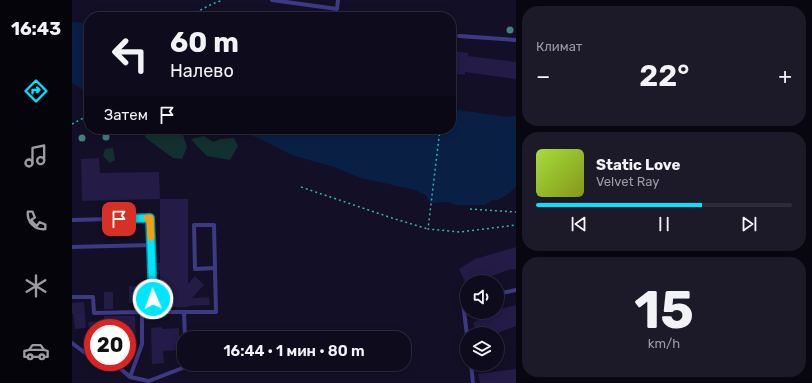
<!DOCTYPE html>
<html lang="ru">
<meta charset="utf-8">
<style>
:root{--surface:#0e0b1c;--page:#1c1929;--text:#f1f3f6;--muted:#9b9ba3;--line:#2e2b3b;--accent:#00e5ff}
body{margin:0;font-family:Rubik,sans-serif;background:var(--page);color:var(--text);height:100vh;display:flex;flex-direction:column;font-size:15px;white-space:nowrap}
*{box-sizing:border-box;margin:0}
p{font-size:13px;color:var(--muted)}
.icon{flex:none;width:22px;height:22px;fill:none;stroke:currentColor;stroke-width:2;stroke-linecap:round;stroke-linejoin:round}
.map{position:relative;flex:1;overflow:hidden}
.drawer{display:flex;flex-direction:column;gap:6px;padding:6px;background:#08060f;width:296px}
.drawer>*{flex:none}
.hud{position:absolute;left:12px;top:12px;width:372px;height:122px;border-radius:16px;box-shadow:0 2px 10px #0003,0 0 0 1px var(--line);background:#0e0b1c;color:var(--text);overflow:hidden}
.fabs{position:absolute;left:388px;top:275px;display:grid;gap:8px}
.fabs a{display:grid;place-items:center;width:44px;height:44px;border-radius:50%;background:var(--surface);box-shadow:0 2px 10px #0003,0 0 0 1px var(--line);font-size:20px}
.speed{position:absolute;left:12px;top:319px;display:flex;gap:8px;font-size:20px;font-weight:700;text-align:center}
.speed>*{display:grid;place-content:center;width:52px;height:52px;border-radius:50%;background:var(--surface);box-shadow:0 2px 10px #0003,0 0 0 1px var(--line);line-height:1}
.speed .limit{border:6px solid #d22;background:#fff;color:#111}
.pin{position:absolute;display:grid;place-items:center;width:34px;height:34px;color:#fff;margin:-17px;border-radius:8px;box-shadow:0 2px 6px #0006}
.me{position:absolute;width:44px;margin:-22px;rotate:358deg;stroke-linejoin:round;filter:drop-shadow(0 0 3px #0008)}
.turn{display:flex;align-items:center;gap:14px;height:84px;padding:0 20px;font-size:18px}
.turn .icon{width:52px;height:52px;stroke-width:2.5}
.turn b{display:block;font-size:28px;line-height:34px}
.then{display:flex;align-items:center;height:38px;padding:0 20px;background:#0003;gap:8px;font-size:15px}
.big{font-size:30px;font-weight:600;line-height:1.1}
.drawer .tile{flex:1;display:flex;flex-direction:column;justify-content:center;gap:6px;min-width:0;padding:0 14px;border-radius:16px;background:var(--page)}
.drawer .dial{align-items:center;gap:0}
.dial b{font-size:52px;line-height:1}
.song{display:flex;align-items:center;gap:12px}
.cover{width:48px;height:48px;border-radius:6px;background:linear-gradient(135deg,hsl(80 70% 55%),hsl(70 70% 35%))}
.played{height:4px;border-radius:2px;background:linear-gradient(90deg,var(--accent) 65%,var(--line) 65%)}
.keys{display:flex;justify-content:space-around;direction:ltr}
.heat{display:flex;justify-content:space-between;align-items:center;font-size:22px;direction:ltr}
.trip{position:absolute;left:105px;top:331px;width:234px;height:40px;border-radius:16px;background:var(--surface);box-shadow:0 2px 10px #0003,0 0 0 1px var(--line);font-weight:600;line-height:40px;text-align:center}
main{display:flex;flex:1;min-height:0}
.tabs{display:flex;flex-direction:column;width:72px;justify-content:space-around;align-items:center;background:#06040b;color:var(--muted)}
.tabs .icon{width:28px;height:28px}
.tabs .current{color:var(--accent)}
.tabs b{font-size:18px;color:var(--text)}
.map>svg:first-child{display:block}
.green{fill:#12302f}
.water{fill:#0a1f44}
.building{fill:#241b47}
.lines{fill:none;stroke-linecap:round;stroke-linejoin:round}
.path{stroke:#2fb8b0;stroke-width:1.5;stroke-dasharray:2 3;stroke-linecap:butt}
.service{stroke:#3d3a85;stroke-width:4}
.tree{fill:#3d827b}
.route-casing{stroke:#0095a6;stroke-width:10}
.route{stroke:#00e5ff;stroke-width:7}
.slow{stroke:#f59e0b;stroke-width:7}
</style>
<main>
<nav class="tabs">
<b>16:43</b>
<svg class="icon current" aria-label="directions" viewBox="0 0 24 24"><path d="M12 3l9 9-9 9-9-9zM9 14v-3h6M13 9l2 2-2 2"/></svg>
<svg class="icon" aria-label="music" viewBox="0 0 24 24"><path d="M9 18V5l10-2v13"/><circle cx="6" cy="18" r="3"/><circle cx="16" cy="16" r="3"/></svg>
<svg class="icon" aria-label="phone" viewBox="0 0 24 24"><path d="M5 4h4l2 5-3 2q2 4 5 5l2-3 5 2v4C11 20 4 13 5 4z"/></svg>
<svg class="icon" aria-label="climate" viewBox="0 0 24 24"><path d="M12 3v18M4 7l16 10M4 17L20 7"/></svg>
<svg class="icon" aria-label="car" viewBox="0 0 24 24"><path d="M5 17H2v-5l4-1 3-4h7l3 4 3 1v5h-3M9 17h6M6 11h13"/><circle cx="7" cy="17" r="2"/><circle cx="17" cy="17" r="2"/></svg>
</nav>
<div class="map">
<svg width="444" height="383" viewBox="0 0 444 383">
<rect width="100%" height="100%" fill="#130f26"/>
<path class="green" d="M70 129H105L104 134 111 135 115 147 110 159 101 158 74 138Z
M132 136 141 142 149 139 162 138 166 146 158 160 135 156 125 146 119 139Z
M41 148 43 160 38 163 31 156 33 149Z"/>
<path class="water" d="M0 22 17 23V90H11L2 84 0 83Z
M379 109 436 117 444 116V187L436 194 426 200H421L413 205H384L376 202 359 203 353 195 343 190 289 178 262 167 220 155 186 138 160 129H379Z"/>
<path class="building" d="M381 51 396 53V56L444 62V79L393 72V75L379 73Z
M27 158 28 173 87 172 88 199 10 201 9 159Z
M88 199H116V284L123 276 132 285 120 298 137 297 138 305 116 306V307H88V270H83V263H88Z
M444 247V269L436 270 414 278 405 282H393L387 269 403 259Z
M57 286H71V303H57Z
M32 292H41V309H32Z
M12 302 14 328 3 329 1 313H0V303Z
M444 305V326L423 334H406L401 323 417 313 425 312V310Z
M32 316H63L64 343H55V328H17L16 322 32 321Z
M90 327V329L107 328 108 350 91 351 92 363 80 364 79 328Z
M444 369V383H408L406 374Z"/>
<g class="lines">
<path class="path" d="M127 11 129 17
M115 17 140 4 151 0
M0 124 17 115
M368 129 356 229 388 232 444 225
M229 187 320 218 356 229
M398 209 444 212"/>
<path class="service" d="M200 0 265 9 266 0
M387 36 444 40
M0 220 78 218 81 312H144L142 225H122L123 269 143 268
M0 247 79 245
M425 294 444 290
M0 297H21L22 313 70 312
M395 302 391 303 395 335
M112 312 113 338
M0 343 12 352 21 355
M41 362 58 377 77 381 113 367 135 364
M399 364 401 383
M58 377 70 344V312H81"/>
</g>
<g class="tree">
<circle cx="438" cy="30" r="3.5"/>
<circle cx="34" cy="137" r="3.5"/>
<circle cx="10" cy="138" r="3.5"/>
</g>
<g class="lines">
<defs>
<path id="route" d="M47 219 78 218 81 299"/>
</defs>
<use href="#route" class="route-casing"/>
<use href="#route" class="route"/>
<path class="slow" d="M75 218H78L79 237"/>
</g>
</svg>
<div class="fabs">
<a><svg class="icon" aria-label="sound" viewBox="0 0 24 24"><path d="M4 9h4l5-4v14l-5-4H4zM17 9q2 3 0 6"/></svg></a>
<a><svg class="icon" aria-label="layers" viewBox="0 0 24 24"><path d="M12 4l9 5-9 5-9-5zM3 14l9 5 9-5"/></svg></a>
</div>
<div class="speed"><div class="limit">20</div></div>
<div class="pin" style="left:47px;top:219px;background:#d93025"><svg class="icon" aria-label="arrive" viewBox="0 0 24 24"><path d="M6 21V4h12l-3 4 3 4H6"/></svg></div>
<svg class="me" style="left:81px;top:299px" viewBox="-20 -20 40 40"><circle r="17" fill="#00e5ff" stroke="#fff" stroke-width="3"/><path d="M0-11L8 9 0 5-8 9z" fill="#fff"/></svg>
<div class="trip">16:44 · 1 мин · 80 m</div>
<div class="hud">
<div class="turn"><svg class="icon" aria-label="left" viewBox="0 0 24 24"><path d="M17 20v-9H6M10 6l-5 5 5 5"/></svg><div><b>60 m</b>Налево</div></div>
<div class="then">Затем<svg class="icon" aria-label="arrive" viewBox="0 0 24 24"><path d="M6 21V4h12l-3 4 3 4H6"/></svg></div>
</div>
</div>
<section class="drawer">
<div class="tile"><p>Климат</p>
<div class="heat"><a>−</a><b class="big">22°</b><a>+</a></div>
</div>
<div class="tile">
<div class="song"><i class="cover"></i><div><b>Static Love</b><p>Velvet Ray</p></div></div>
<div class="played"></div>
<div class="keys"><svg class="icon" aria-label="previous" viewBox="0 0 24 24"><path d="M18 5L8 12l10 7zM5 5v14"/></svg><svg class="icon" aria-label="pause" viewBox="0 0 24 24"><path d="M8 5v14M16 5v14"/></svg><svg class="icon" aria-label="next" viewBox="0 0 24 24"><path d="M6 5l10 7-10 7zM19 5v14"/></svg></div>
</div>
<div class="tile dial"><b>15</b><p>km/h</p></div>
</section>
</main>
